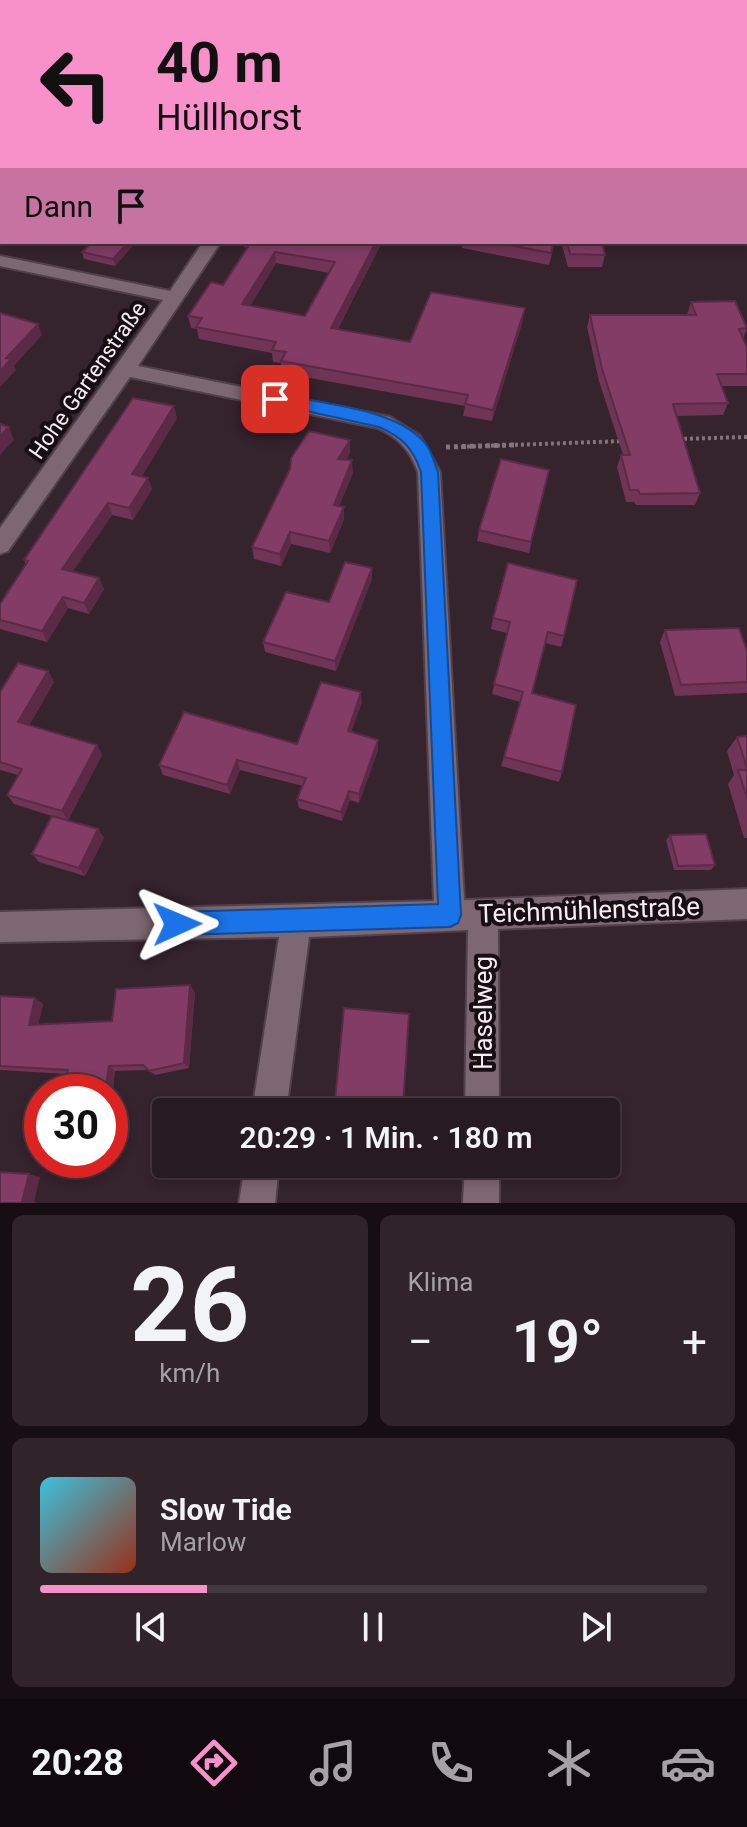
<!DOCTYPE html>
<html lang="de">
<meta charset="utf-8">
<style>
:root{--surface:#281a22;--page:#30232a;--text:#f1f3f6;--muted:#a5a1a5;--line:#443840;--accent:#f890ca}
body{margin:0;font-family:Roboto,sans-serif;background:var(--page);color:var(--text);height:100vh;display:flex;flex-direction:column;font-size:30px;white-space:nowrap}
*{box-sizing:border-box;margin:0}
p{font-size:26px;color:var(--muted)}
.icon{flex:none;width:44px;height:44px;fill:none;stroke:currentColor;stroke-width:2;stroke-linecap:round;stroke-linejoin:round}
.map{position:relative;height:1203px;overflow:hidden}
.sheet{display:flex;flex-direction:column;gap:12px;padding:12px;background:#160e13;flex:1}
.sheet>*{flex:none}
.banner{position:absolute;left:0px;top:0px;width:748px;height:244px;box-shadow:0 4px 12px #0003,0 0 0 2px var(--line);background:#f890ca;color:#111;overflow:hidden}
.speed{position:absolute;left:24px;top:1074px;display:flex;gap:16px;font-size:40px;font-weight:700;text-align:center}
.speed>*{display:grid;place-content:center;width:104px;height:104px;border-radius:50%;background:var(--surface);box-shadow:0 4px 12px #0003,0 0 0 2px var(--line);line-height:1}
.speed .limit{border:12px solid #d22;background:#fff;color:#111}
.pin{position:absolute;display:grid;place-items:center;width:68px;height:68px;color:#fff;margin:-34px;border-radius:16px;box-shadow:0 4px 12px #0006}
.me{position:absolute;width:88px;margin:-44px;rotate:89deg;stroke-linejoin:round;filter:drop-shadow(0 0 6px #0008)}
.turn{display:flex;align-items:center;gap:28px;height:168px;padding:0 24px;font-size:36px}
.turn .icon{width:104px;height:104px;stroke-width:2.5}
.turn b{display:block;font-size:56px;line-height:68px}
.then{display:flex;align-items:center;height:76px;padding:0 24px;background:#0003;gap:16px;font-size:30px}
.big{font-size:60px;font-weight:600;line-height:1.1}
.sheet .card{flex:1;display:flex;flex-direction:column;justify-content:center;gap:12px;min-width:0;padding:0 28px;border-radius:12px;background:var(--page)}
.sheet .dial{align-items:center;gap:0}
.dial b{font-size:104px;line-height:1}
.song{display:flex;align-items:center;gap:24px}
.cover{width:96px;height:96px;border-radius:12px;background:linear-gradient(135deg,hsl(190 70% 55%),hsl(10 70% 35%))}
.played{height:8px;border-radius:4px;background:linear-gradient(90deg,var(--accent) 25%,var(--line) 25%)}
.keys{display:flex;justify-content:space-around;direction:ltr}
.heat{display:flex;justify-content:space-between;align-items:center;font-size:44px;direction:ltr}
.sheet .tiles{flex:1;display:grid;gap:12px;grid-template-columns:1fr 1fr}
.card:last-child{grid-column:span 2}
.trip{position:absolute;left:152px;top:1098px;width:468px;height:80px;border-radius:8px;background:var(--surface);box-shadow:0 4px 12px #0003,0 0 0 2px var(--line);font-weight:600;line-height:80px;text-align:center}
.dock{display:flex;height:128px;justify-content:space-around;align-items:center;background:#100a0e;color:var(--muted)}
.dock .icon{width:56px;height:56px}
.dock .selected{color:var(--accent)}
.dock b{font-size:36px;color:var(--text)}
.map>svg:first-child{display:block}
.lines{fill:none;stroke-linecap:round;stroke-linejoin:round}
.street-casing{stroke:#51414a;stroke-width:4}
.path-far1{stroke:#83737b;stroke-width:4;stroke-dasharray:3 3;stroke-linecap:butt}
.path{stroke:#83737b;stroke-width:5;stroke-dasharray:4 4;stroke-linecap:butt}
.street{fill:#7d6772;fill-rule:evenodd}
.wall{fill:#703457;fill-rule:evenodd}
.shaded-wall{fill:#5b2a47}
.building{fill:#823c65;stroke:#5b2a47;stroke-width:2;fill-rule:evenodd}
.route{fill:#1a73e8;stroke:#114b97;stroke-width:2}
.labels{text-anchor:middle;stroke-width:8;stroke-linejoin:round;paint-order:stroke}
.street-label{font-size:22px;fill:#f8ebf1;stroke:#170f13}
.near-street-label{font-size:26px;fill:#f8ebf1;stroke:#170f13}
</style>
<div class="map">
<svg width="747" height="1203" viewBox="0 0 747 1203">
<rect width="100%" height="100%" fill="#35232d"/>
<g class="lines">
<defs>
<path id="street" d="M0 0H14L2 2V5Z
M0 118H2V126H0Z
M746 213H747V223H746Z
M203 242H221L138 366 390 417 420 436 440 472 464 900 747 889V919L498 929 499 1112H465L468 930 309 937 286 1112H252L279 937 0 942V912L434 901 418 472C410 450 399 438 378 428L130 377 8 551 0 554V528L163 300 0 266V256L170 291Z
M245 1164H279L275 1203H239Z
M465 1164H499V1203H463Z"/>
</defs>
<use href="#street" class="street-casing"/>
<path class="path-far1" d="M678 439 747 437
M455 447 624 441"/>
<path class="path" d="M446 447 514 445"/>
<use href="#street" class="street"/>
</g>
<path class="wall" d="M287 0H351L350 2H315Z
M747 36V70H746Z
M2 192V228H0V194Z
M92 242H136L115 266 84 259 82 252Z
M244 242H382L338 329 410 342 523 320 492 421 463 416 465 406 282 373 281 363 273 362 272 353 199 339 197 329 191 328 188 316 223 285 248 248 244 247ZM276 263 329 273 305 316 250 306Z
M462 242H555L549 265 462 248Z
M561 242H602L605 255 602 267H568Z
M691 302 747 328 743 339 747 347V386H721L728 403 723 415 677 416 700 493 695 505H636L634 502H626L617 467 621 455H623L599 381 587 327 590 315H687Z
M177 418 142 476 148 478 152 489 133 520 112 515 73 571 99 578 104 589 89 614 68 608 47 642 0 629V604L26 565 24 560Z
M350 453 346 460 353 473 339 506 344 507V519L330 553 291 544 281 566 254 559 252 547Z
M549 470 529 553 477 541 479 530Z
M372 579 336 671 265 652 263 642 329 602Z
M493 618 564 636 561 647 545 643 532 693 562 772 559 782 501 766 520 702 492 694 507 633 491 629Z
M665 630 747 651V693L675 696 660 642Z
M48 671 54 682 29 725 97 745 102 755 68 820 98 829 104 838 85 876 39 862 32 854 52 816 14 804 7 795 18 775 0 770V692Z
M362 702 351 732 378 740V750L359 803 350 800 342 821 299 808 297 799 303 786 240 770 230 794 163 775 159 765 297 744Z
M747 736V838H744L728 784 734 775 727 751 737 737Z
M670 835 715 865 711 870H674L666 840Z
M195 992 189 1068 155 1075 148 1070 115 1071 112 1097H110V1092L67 1074 0 1070V996L35 998 43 1004 38 1024 112 1021Z
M335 1100 403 1107 402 1111 336 1104Z"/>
<path class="shaded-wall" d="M128 242H136L115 266 113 259Z
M376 242H382L332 340 331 328Z
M275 252 276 263 244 316 242 304Z
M525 308 523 320 492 421 493 410Z
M38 324 42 335 14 366 16 370 0 387V371L6 358Z
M174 406 177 418 136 486 132 474Z
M9 427 14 440 0 455V436Z
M350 440V453L338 472V459Z
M352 460 353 473 334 517V505Z
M148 478 152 489 133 520 129 508Z
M108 503 112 515 67 580 62 569Z
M344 507V519L330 553 329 541Z
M290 532 291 544 281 566 280 554Z
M372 568V579L336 671 335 661Z
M99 578 104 589 89 614 84 603Z
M63 597 68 608 47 642 42 631Z
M48 671 54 682 25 733 18 722Z
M361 692 362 702 348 741V731Z
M378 740V750L359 803V794Z
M97 745 102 755 68 821 62 811Z
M237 760 240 770 230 794 227 785Z
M349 791 350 800 342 821 341 812Z
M98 829 104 838 85 876 79 868Z
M190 985 195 992 189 1068 184 1063Z
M35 998 43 1004 37 1030 29 1025Z
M109 1066 115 1071 112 1097 110 1096V1092H105Z
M29 1174 40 1177 34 1203 22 1202Z"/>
<path class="building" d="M37 0H248L247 2H36Z
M0 14H2V36L0 49Z
M0 50 2 51V90H0Z
M2 192V216H0V194Z
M92 242H128L113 259 82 252Z
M251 242H376L331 328 410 342 431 292 525 308 493 410 465 404 468 395 281 361 286 352 272 350 276 342 196 327 202 318 188 316 211 282 223 285ZM275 252 335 262 305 316 242 304Z
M494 242H554L551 253Z
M567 242H602L605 255 570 254Z
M735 301 747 328 739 329 747 347V374H717L728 403 673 404 700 493 640 494 638 490H630L621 455H630L602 369 590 315H696L691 302Z
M0 313 38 324 6 358 11 359 0 371Z
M133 398 174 406 132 474 148 478 129 508 108 503 62 569 99 578 84 603 63 597 42 631 0 620V604L28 561 24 560Z
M0 424 9 427 0 436Z
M309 431 350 440 338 459 352 460 334 505 344 507 329 541 290 532 280 554 252 547 290 469 291 458Z
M501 459 549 470 531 542 479 530Z
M345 562 372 568 335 661 263 642 286 592 329 602Z
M508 563 577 580 564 636 548 632 532 693 576 705 562 772 504 757 523 692 494 684 510 622 493 618Z
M739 628 747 651V682L681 685 665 630Z
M18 663 48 671 18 722 97 745 62 811 7 795 22 769 0 762V692Z
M321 682 361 692 348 731 378 740 359 794 349 791 341 812 297 799 306 778 237 760 227 785 159 765 184 712 297 744Z
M747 736V768L737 737Z
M738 770H747V798Z
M52 816 98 829 79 868 32 854Z
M706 834 715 865 678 866 670 835Z
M190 985 184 1063 149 1071 143 1065 109 1066 105 1092H63L68 1070 0 1066V996L35 998 29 1025 112 1021 116 989Z
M344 1008 409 1014 403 1107 335 1100Z
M0 1172 29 1174 22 1202 36 1203H0Z"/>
<path class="route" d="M275 394C319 403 396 408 425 443 432 451 434 463 438 472L461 915 458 923 450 927 177 935 169 932 166 924 169 916 177 912 438 904 421 472C413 448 402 437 379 427L270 403V396Z"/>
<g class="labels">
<g class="street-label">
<text transform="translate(87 380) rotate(-55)" y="8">Hohe Gartenstraße</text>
</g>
<g class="near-street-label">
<text transform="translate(589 910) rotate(-2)" y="9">Teichmühlenstraße</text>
<text transform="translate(483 1013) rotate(-90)" y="9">Haselweg</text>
</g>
</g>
</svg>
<div class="speed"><div class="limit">30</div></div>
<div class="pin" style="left:275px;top:399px;background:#d93025"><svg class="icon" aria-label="arrive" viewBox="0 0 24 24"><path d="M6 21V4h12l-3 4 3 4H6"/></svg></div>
<svg class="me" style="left:177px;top:924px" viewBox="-20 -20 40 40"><path d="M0-17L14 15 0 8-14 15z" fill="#1a73e8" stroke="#fff" stroke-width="4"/></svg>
<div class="trip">20:29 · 1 Min. · 180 m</div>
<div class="banner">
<div class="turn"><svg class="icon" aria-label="left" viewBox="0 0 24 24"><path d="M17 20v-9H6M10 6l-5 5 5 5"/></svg><div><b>40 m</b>Hüllhorst</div></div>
<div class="then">Dann<svg class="icon" aria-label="arrive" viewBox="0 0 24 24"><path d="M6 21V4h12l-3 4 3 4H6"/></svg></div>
</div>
</div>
<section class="sheet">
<div class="tiles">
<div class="card dial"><b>26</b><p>km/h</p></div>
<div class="card"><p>Klima</p>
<div class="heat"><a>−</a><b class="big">19°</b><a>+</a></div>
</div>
<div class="card">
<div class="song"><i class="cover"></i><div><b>Slow Tide</b><p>Marlow</p></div></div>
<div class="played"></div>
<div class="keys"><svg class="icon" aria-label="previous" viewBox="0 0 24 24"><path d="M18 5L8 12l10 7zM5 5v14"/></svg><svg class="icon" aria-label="pause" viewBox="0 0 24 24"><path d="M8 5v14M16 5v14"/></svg><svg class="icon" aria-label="next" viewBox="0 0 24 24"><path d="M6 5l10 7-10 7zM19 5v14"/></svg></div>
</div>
</div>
</section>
<nav class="dock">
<b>20:28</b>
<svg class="icon selected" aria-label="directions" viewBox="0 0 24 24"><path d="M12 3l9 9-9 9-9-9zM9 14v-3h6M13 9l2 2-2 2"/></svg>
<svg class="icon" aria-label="music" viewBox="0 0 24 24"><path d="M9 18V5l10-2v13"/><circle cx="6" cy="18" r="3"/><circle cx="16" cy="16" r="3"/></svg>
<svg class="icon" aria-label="phone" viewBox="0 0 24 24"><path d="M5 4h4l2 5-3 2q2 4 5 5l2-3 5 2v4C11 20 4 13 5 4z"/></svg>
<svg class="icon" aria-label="climate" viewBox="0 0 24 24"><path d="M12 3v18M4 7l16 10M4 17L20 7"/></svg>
<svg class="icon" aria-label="car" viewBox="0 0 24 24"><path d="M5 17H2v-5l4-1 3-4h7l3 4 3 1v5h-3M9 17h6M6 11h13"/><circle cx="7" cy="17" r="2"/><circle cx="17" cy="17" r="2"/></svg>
</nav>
